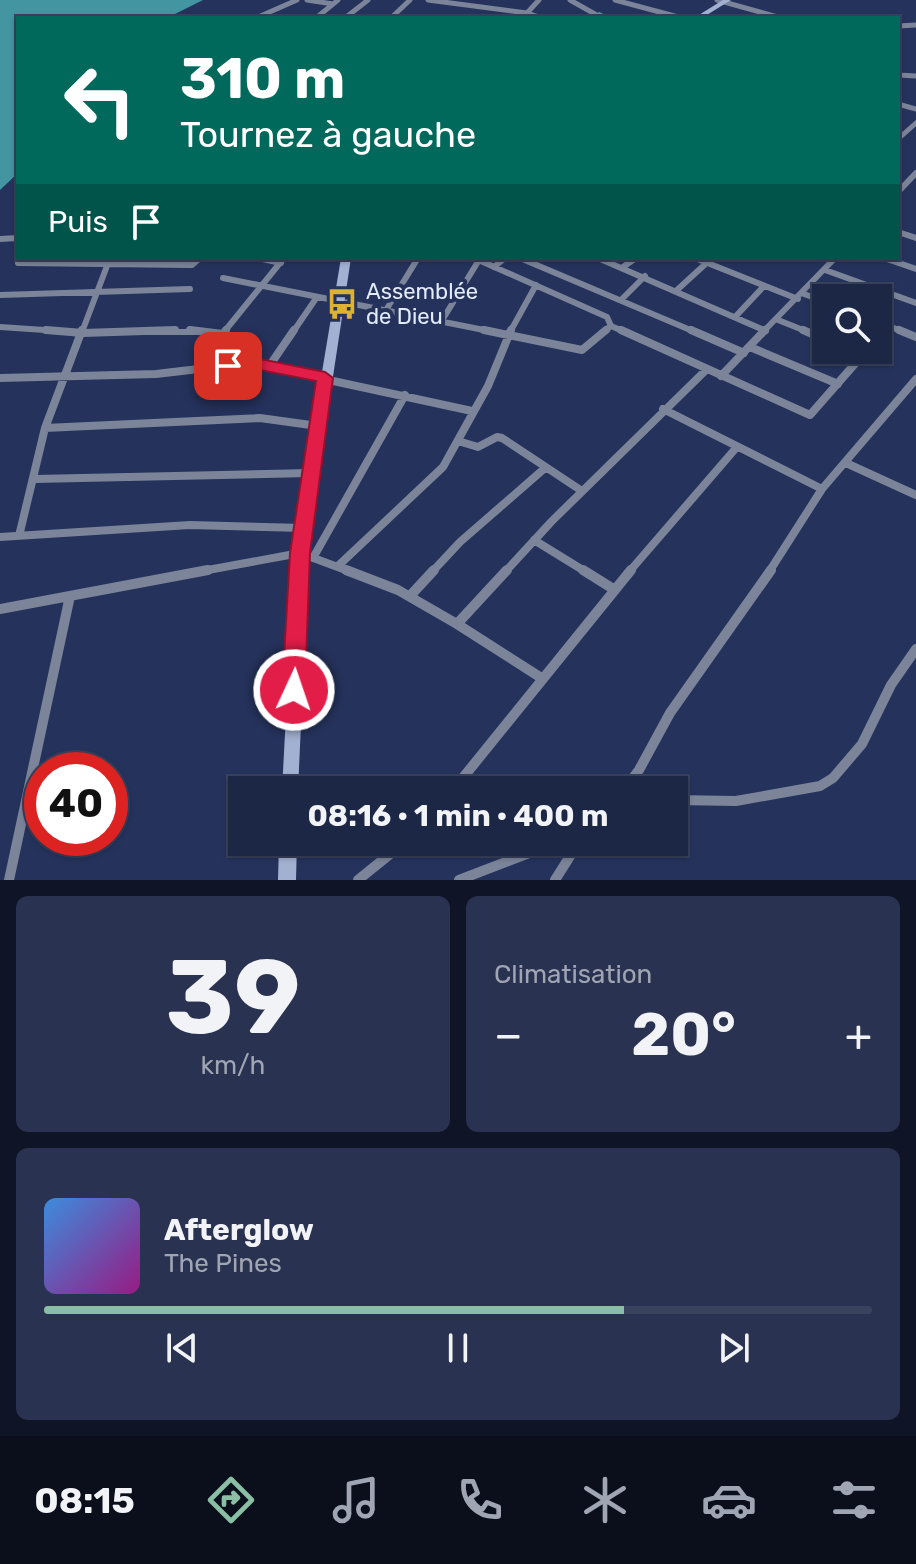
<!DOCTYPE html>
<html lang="fr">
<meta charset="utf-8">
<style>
:root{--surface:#1c2645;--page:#293250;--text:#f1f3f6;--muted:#a0a5b3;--line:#3a435e;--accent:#8abfa5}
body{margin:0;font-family:Rubik,sans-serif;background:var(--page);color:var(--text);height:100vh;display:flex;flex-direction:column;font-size:30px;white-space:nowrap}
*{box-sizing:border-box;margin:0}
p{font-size:26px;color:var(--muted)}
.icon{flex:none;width:44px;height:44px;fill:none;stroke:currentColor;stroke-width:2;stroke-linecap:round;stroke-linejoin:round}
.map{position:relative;height:880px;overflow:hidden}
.details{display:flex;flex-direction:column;gap:16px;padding:16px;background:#0f1526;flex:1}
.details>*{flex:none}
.top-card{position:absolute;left:16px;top:16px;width:884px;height:244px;border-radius:0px;box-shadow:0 2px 6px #0004,0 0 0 2px var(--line);background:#00695c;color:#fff;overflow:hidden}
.fabs{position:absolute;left:812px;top:284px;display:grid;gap:16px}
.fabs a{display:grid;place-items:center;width:80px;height:80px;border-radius:0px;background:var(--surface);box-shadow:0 2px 6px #0004,0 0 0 2px var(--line);font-size:40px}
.speed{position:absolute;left:24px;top:752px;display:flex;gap:16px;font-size:40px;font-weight:700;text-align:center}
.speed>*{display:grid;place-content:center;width:104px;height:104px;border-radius:50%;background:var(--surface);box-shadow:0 2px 6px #0004,0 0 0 2px var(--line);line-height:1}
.speed .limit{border:12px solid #d22;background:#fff;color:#111}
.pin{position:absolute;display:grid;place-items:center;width:68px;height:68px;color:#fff;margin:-34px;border-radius:16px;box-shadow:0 4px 12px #0006}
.me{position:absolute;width:88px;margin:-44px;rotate:3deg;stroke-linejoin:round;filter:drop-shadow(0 0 6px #0008)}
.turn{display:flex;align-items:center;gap:28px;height:168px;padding:0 32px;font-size:36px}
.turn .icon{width:104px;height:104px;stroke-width:2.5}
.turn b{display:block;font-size:56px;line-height:68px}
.then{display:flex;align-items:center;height:76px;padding:0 32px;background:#0003;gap:16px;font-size:30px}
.big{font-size:60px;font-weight:700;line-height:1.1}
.details .tile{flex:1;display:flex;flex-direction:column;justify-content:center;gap:12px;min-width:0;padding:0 28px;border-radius:12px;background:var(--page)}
.details .dial{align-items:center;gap:0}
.dial b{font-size:104px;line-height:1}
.song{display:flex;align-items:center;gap:24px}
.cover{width:96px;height:96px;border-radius:12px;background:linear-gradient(135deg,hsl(210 70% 55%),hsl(310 70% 35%))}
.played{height:8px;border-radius:4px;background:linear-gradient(90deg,var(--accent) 70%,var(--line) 70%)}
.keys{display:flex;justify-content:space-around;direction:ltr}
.heat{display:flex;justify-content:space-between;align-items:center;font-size:44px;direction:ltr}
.details .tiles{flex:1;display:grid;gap:16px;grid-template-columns:1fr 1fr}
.tile:last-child{grid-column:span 2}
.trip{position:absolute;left:228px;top:776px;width:460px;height:80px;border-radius:0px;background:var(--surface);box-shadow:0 2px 6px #0004,0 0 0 2px var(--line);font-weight:700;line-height:80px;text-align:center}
.tabs{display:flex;height:128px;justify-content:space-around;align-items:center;background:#0b0f1c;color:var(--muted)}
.tabs .icon{width:56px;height:56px}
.tabs .active{color:var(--accent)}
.tabs b{font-size:36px;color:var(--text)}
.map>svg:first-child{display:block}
.water{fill:#4395a1}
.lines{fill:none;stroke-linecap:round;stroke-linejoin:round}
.stream{stroke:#4395a1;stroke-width:2}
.street-far3{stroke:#7b8499;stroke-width:5}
.street-far2{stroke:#7b8499;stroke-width:6}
.street-far1{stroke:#7b8499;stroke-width:8}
.street{stroke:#7b8499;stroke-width:10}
.secondary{fill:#a2b0d2;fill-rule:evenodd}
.route{fill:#e11d48;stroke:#92132f;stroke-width:2}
.labels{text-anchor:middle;stroke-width:8;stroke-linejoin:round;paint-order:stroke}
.poi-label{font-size:22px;fill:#e4ebfb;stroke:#25325c;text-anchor:start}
</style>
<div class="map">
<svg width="916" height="880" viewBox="0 0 916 880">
<rect width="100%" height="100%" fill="#25325c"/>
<path class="water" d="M0 0H203L167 18H18V173L0 190Z"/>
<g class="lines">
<path class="stream" d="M599 13 609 18"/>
<path class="street-far3" d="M307 0 333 4
M428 0 527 13 542 18
M570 0 602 18
M615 0 682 18
M717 0 781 18
M526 14 539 0
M256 18 297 0
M316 18 338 0
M345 18 368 0
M391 18 410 0
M898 26 916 25
M898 75 916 76
M898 104 916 109
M898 139 916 123"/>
<path class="street-far2" d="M898 192 916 173
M898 232 916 238
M0 239 18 238
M258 258 281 263
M474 258 607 317 611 326 603 332
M520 258 695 332
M598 258 766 331
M695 258 798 299
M884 258 916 269
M18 263 192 265 200 258
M494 267 505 258
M623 267 636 258
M825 270 916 303
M223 278 494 332
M677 290 712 258
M804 294 826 302
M0 295 190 289
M621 300 645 276
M386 310 418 258
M736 316 764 286
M778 320 808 332
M441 322 479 260
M878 322 904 332
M611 326 625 332
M0 327 74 332
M82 332 110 258
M106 332H208
M224 332 284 258
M293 332 317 297
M510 332 536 285
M763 332 835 258
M883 332 888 326"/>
<path class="street-far1" d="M46 330 83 333 175 330
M190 330 223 334 226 330
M484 330 582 350 606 330
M621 330 810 415 867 350
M691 330 744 353
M803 330 826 340
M899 330 916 337
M878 338 884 330
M750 347 838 384
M851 350 863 355
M270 365 294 330
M721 376 765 330
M0 378 156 374 250 363 472 411
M663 409 822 489
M45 428 260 418 318 426
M458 441 478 447 497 437 502 438 582 491
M846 463 916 495
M35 479 310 473
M19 536 45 428 82 330
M0 537 190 525 303 528
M534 540 586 572
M313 558 405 395
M338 566 443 467 488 386 511 330
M197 572 300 553 351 572
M432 572 460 542 545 468
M505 572 552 521 706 370
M629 572 736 448
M769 572 822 489 916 379"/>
<path class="street" d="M346 570 398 590 457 624
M507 570 457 624 543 679
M583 570 615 590
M410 596 434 570
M0 609 208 570
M453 790 631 570
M624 790 639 770 670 713 771 570
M674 800 736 801 820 786 833 778 862 744 891 685 916 649
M9 880 70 596
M358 880 405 842
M459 880 558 842
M555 880 579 842"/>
<path class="secondary" d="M723 0H731L702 18H694Z
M341 258H351L310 528 298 790H282L296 528Z
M279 842H297L296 880H278Z"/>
</g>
<path class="route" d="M250 357 325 372 333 378 310 553 305 690 302 697 294 700 285 697 282 690 290 553 316 381 250 368 228 371 220 366 222 362Z"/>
<defs>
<symbol id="bus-bare" viewBox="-9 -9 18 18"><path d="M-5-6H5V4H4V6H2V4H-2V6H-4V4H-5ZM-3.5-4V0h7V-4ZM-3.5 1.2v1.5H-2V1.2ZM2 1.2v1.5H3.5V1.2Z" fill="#ddb133" stroke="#25325c" stroke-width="2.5" paint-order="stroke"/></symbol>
</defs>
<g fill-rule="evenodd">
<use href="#bus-bare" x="320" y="282" width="44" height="44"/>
</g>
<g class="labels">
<g class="poi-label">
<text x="366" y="299">Assemblée<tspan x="366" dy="25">de Dieu</tspan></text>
</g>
</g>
</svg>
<div class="fabs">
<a><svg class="icon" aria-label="search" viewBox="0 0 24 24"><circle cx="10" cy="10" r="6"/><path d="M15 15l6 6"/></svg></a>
</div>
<div class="speed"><div class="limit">40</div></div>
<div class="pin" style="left:228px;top:366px;background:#d93025"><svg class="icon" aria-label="arrive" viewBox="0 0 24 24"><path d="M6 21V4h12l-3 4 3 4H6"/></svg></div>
<svg class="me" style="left:294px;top:690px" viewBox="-20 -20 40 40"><circle r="17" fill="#e11d48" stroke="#fff" stroke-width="3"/><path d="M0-11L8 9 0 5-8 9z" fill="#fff"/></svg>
<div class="trip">08:16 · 1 min · 400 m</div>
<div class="top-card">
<div class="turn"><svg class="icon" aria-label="left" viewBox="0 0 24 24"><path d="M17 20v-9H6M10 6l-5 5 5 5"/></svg><div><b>310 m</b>Tournez à gauche</div></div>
<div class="then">Puis<svg class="icon" aria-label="arrive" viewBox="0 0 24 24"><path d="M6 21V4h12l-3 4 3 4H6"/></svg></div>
</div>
</div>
<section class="details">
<div class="tiles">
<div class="tile dial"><b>39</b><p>km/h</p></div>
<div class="tile"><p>Climatisation</p>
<div class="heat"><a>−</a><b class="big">20°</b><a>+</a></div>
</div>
<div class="tile">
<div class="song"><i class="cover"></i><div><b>Afterglow</b><p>The Pines</p></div></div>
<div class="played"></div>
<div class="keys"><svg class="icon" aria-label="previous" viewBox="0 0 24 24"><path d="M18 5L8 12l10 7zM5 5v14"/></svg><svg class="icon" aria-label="pause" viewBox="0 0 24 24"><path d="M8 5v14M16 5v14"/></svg><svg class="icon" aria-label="next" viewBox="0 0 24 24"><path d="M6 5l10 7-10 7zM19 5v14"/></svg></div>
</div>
</div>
</section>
<nav class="tabs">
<b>08:15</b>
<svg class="icon active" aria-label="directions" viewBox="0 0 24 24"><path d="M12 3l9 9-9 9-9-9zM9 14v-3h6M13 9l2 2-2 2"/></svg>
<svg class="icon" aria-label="music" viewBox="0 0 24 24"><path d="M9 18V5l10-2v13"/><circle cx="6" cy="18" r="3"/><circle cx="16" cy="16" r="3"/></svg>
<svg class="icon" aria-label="phone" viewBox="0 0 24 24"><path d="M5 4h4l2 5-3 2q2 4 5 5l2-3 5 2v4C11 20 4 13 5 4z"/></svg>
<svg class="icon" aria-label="climate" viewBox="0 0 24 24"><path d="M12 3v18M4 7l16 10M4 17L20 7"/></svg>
<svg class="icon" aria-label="car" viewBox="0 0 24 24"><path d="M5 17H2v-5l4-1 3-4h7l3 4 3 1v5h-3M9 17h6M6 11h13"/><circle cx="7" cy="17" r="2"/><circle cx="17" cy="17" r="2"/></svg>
<svg class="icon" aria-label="filters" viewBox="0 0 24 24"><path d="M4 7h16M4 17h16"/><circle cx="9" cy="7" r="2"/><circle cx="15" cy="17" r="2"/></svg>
</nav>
